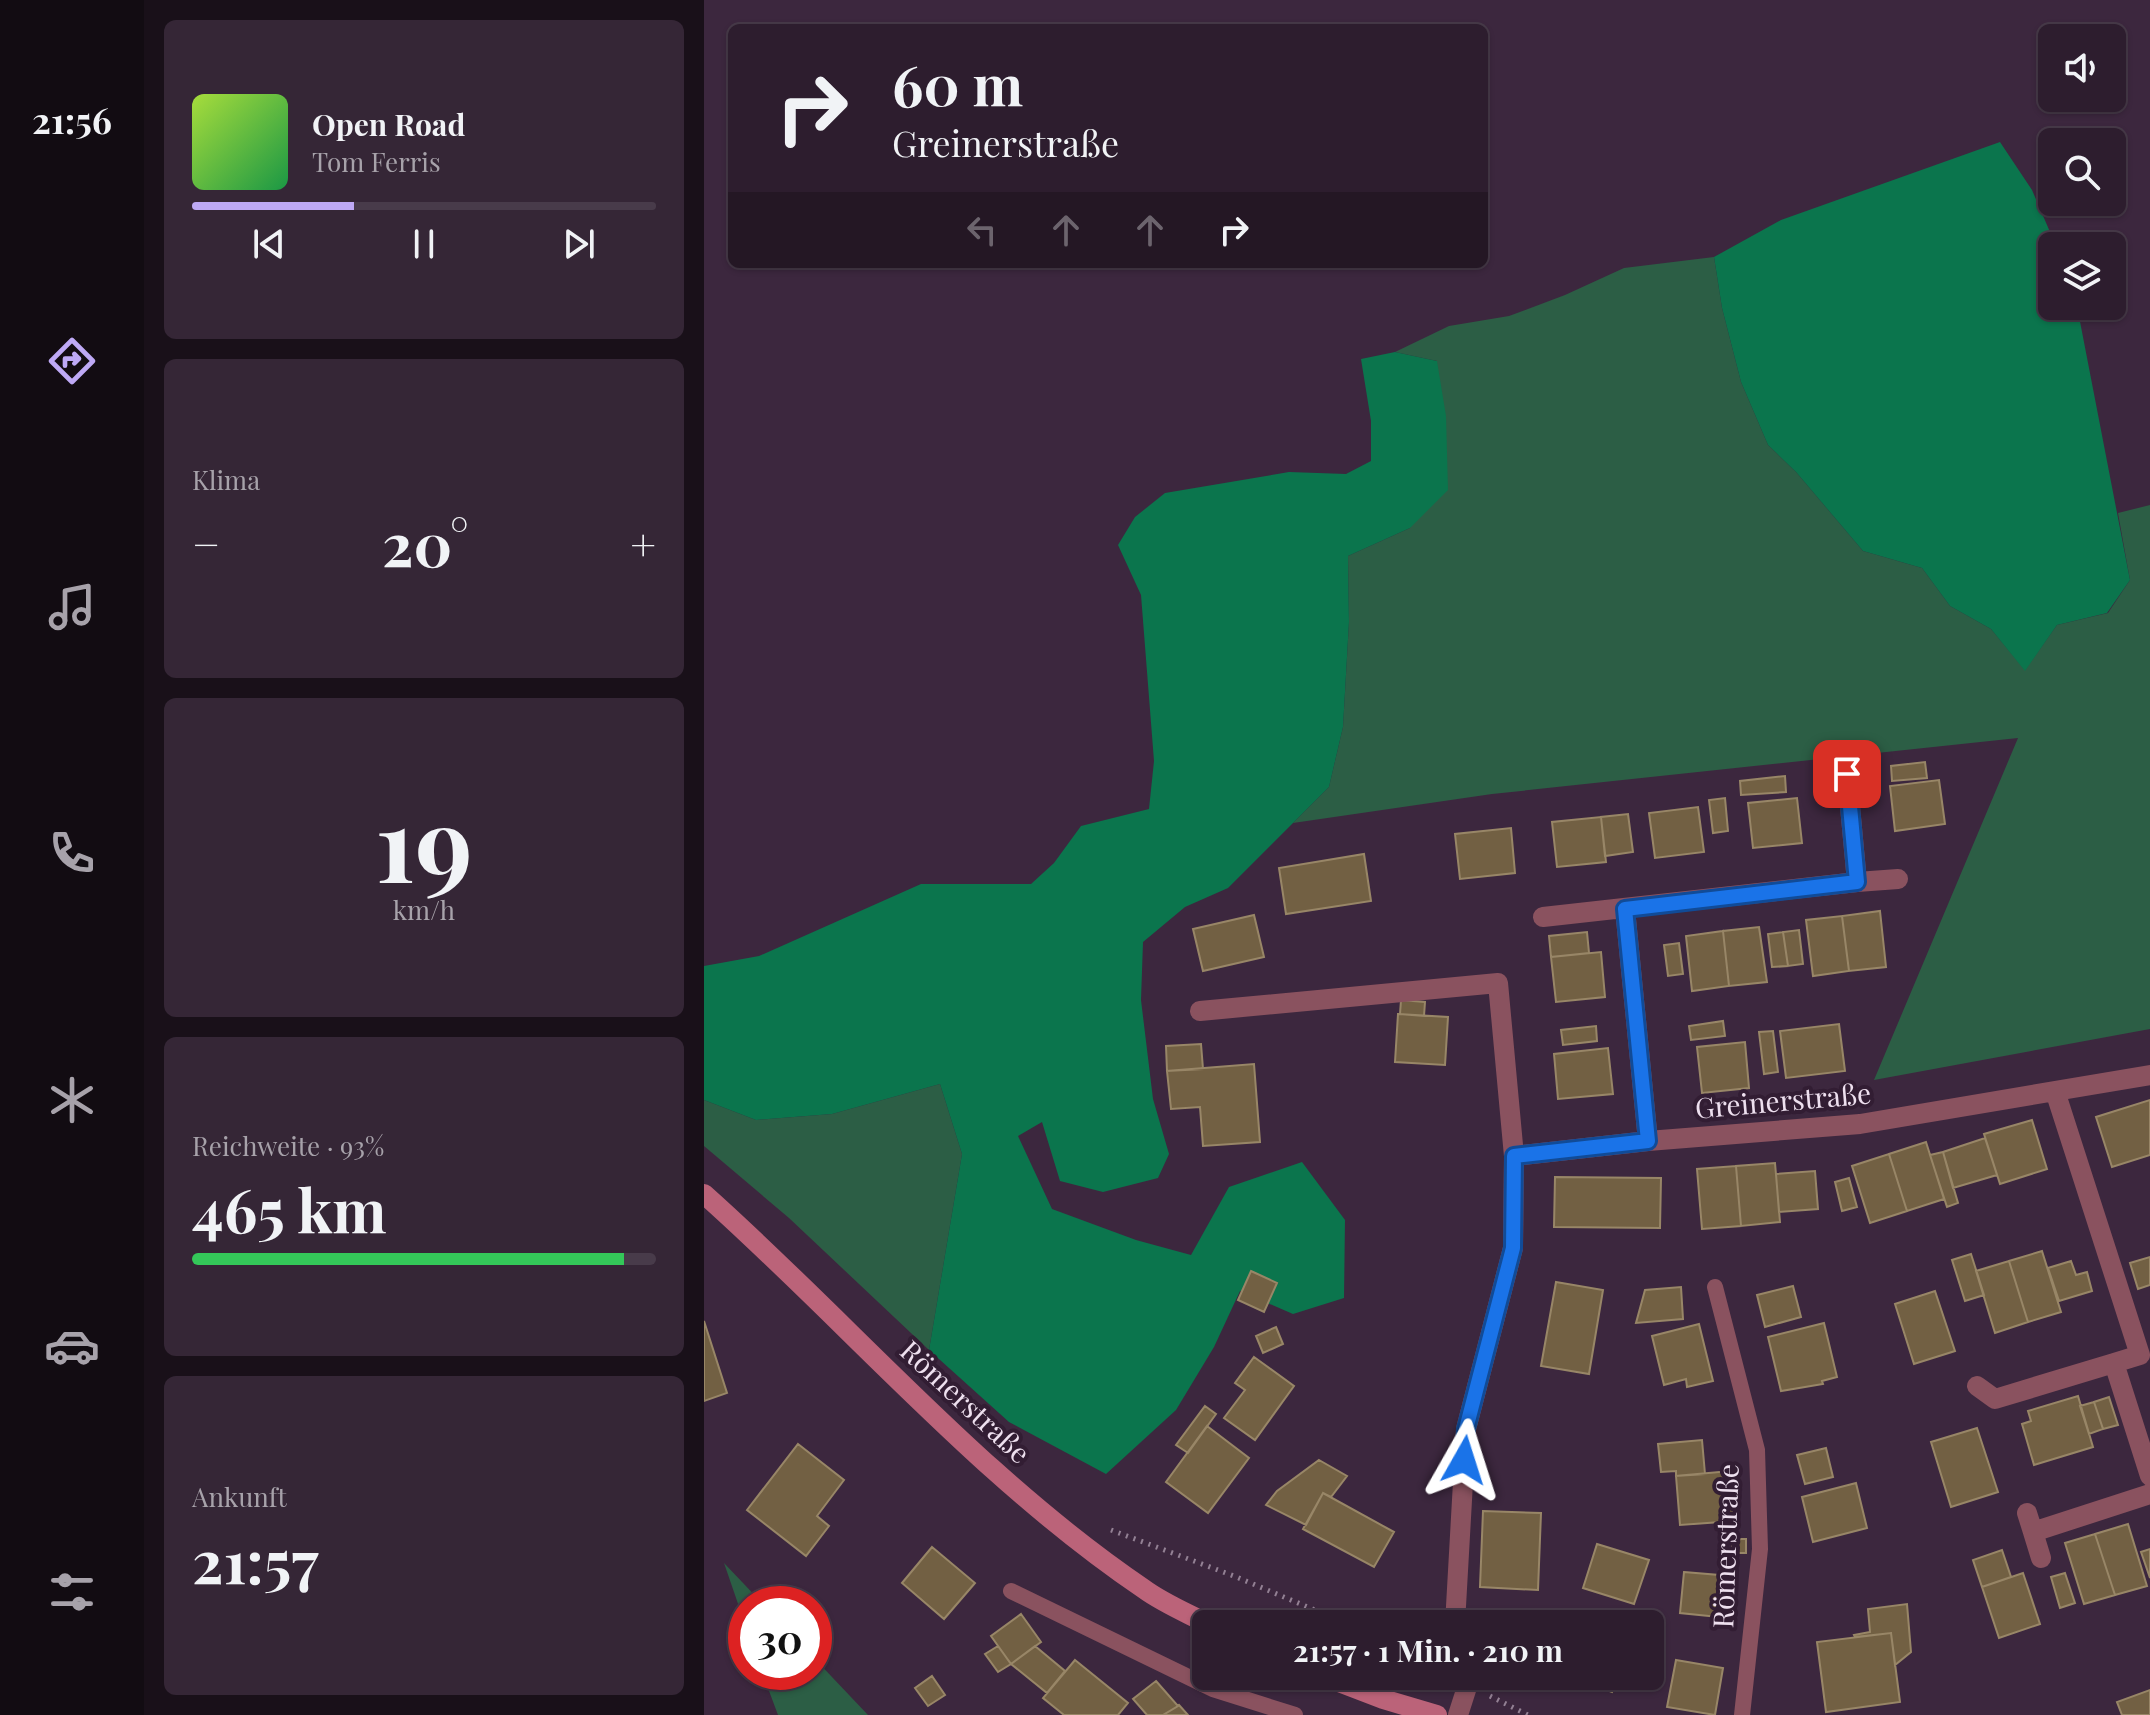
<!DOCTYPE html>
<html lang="de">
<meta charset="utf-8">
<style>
:root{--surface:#2d1d2e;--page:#352636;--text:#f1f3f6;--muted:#a7a2aa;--line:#483b4a;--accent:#bea9f5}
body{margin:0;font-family:"Playfair Display",serif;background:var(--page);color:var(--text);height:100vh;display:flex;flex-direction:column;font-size:30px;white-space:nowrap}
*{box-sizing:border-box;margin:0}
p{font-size:26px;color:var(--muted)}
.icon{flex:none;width:44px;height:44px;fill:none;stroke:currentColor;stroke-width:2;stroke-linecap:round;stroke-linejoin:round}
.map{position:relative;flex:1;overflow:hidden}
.side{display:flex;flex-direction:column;gap:20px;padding:20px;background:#191019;width:560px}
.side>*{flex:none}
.banner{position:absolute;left:24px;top:24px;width:760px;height:244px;border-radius:12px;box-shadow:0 2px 6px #0004,0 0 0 2px var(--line);background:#2d1d2e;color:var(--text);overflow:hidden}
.tools{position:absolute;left:1334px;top:24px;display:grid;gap:16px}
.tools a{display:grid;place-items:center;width:88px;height:88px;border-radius:12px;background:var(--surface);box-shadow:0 2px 6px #0004,0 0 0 2px var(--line);font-size:40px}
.speed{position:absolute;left:24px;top:1586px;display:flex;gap:16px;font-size:40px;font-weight:700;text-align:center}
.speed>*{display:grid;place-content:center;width:104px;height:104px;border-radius:50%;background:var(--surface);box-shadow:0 2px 6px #0004,0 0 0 2px var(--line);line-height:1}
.speed .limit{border:12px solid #d22;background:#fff;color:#111}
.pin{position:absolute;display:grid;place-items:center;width:68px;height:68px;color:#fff;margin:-34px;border-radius:16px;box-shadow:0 4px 12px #0006}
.me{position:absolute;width:88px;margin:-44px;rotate:6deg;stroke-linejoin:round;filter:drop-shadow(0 0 6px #0008)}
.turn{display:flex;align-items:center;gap:28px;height:168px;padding:0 32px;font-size:36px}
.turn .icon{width:104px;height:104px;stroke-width:2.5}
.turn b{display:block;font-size:56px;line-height:68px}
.lanes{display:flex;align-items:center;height:76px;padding:0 32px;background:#0003;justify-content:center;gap:40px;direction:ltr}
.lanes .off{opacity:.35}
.big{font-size:60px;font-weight:700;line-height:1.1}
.side .tile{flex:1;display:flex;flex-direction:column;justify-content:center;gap:12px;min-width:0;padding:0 28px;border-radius:12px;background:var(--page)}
.side .dial{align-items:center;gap:0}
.dial b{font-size:104px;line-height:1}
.song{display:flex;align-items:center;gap:24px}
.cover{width:96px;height:96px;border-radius:12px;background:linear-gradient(135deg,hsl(80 70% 55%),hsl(140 70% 35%))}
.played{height:8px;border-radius:4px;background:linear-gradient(90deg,var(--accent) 35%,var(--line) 35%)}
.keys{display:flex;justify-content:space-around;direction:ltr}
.heat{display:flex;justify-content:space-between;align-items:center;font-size:44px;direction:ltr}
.charge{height:12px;border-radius:6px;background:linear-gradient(90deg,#34c759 93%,var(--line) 0)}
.trip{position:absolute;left:488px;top:1610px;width:472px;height:80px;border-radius:12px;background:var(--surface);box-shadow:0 2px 6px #0004,0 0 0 2px var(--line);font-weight:700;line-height:80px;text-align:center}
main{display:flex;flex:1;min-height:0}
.tab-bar{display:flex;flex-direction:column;width:144px;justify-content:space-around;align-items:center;background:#120c12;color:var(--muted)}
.tab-bar .icon{width:56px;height:56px}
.tab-bar .current{color:var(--accent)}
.tab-bar b{font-size:36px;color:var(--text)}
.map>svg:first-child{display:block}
.green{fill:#2c5e45}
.forest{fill:#0b754d}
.building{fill:#726043;stroke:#988667;stroke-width:2}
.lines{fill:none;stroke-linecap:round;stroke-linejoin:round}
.path{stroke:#938194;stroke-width:5;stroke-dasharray:2 6;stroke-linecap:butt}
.lane{stroke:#8a525f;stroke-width:16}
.street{stroke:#8a525f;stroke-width:20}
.secondary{stroke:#bb6379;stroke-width:20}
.route-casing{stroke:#114b97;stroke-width:20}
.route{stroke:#1a73e8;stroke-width:14}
.labels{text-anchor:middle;stroke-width:8;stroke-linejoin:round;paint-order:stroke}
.street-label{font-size:28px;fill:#eee0ef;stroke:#321d33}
</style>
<main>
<nav class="tab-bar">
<b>21:56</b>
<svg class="icon current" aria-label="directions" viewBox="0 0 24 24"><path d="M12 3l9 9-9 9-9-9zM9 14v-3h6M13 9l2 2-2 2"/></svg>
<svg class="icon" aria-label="music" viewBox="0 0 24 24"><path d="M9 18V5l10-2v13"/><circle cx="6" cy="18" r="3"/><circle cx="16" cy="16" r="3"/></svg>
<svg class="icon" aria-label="phone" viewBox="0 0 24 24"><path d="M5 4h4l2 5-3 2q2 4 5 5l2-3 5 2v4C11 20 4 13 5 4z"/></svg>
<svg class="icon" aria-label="climate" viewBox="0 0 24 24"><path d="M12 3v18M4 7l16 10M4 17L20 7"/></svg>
<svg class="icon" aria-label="car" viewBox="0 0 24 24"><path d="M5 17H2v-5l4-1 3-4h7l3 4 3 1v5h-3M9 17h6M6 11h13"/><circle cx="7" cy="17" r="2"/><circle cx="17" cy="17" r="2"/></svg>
<svg class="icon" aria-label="filters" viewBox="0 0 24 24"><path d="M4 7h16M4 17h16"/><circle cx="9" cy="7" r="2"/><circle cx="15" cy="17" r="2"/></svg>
</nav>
<section class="side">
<div class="tile">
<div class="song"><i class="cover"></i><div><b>Open Road</b><p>Tom Ferris</p></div></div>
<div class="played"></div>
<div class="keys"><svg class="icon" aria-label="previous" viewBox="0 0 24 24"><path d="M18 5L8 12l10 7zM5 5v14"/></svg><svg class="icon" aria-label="pause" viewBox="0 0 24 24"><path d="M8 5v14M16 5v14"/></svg><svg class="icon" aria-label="next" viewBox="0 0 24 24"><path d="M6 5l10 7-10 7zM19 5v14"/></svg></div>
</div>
<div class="tile"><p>Klima</p>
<div class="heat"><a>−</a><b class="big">20°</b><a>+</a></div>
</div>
<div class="tile dial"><b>19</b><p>km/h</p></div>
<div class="tile"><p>Reichweite · 93%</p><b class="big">465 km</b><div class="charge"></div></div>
<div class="tile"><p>Ankunft</p><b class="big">21:57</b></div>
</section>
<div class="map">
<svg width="1446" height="1715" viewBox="0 0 1446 1715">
<rect width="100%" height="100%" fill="#3c273e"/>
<path class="green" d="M1010 257 1018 308 1037 382 1064 445 1092 472 1159 551 1218 568 1246 606 1287 629 1321 670 1353 625 1404 613 1426 580 1414 513 1446 505V1029L1170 1080 1314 738 788 794 589 823 625 787 639 727 645 622 644 556 706 528 733 361 691 352 745 326 805 316 861 295 920 268Z
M236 1084 258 1154 225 1350 85 1218 0 1146V1100L52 1120 128 1114Z
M20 1563 59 1604H42V1627Z
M110 1658 164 1715H74L58 1672H110Z"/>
<path class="forest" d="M1296 142 1328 190 1352 246H1348V306H1373L1426 580 1403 613 1353 625 1321 671 1287 629 1246 606 1218 568 1159 551 1092 472 1064 445 1037 382 1018 308 1010 257 1077 220Z
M691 352 733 361 742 416 744 490 706 528 644 556 645 622 639 727 625 787 524 888 481 907 439 942 437 1000 449 1099 465 1154 454 1178 399 1192 356 1181 338 1122 314 1136 348 1209 432 1240 487 1255 525 1187 598 1162 641 1220 640 1298 589 1314 536 1291 510 1347 472 1410 402 1474 305 1422 225 1350 258 1154 236 1084 128 1114 52 1120 0 1100V966L55 956 217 884H327L350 863 377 826 445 809 450 761 437 595 414 545 431 517 461 493 585 472 642 474 667 461V421L657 359Z"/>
<path class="building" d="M1221 762 1223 778 1188 781 1187 766Z
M1081 776 1082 792 1037 795 1036 781Z
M1235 780 1241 824 1191 831 1186 786Z
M1021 798 1024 831 1009 833 1005 800Z
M1093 798 1098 843 1049 848 1044 803Z
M994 807 1000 852 951 858 945 813Z
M924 814 929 852 901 856 897 817Z
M897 817 902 862 853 867 848 822Z
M807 828 811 873 756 879 751 834Z
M660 854 667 901 582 914 575 868Z
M1176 911 1182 967 1145 971 1138 916Z
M550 915 560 957 499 971 489 929Z
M1138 916 1145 971 1109 976 1102 920Z
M1055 927 1063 982 1025 986 1019 931Z
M1095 930 1099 964 1084 966 1079 932Z
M1019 931 1025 986 988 991 982 936Z
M883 932 885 953 847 957 845 936Z
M1079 932 1084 966 1068 967 1064 934Z
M975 943 979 974 964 976 960 945Z
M897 952 901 997 852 1002 847 957Z
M697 1000 721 1002 720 1016 696 1014Z
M694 1014 744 1017 741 1065 691 1062Z
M1019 1021 1021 1036 987 1040 985 1026Z
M1135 1024 1141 1071 1082 1078 1076 1031Z
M892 1026 893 1041 859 1045 857 1030Z
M1069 1031 1074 1072 1060 1074 1055 1032Z
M1041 1042 1045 1088 998 1093 993 1047Z
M497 1044 499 1069 463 1071 462 1046Z
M904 1048 909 1094 854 1099 850 1054Z
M550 1064 556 1142 499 1146 496 1107 467 1109 463 1071Z
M1446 1100V1155L1408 1167 1392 1117Z
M1328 1120 1343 1169 1296 1184 1280 1134Z
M1281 1138 1293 1175 1249 1188 1239 1152Z
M1222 1142 1240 1199 1203 1211 1185 1154Z
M1239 1152 1254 1203 1243 1207 1226 1155Z
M1185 1154 1203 1211 1166 1223 1148 1166Z
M1071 1163 1076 1222 1037 1226 1032 1166Z
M1032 1166 1037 1226 998 1229 993 1169Z
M1111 1171 1114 1209 1075 1212 1072 1174Z
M851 1177 957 1178 956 1228 850 1227Z
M1145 1178 1153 1207 1138 1211 1131 1182Z
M1338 1251 1357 1312 1324 1322 1305 1261Z
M1267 1254 1280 1295 1261 1301 1248 1260Z
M1446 1257V1285L1434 1289 1426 1263Z
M1305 1261 1324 1322 1291 1333 1272 1271Z
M1367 1261 1372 1275 1383 1272 1388 1291 1355 1301 1344 1268Z
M547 1271 573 1283 560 1312 534 1300Z
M852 1282 899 1290 885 1374 837 1366Z
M1089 1286 1097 1317 1061 1327 1053 1295Z
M977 1287 979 1319 932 1323 941 1290Z
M1231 1291 1251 1351 1210 1364 1191 1304Z
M0 1321 23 1393 0 1401Z
M1120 1323 1133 1377 1118 1381 1119 1384 1077 1391 1064 1337Z
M995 1324 1009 1381 983 1387 982 1379 960 1385 948 1336Z
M572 1327 579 1344 559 1353 552 1336Z
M550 1357 590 1386 551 1440 520 1418 541 1390 531 1383Z
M1374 1396 1389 1447 1330 1465 1318 1424 1327 1421 1324 1411Z
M1405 1397 1414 1425 1399 1429 1390 1402Z
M1390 1402 1399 1429 1385 1434 1376 1406Z
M501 1406 512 1414 484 1453 472 1445Z
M503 1426 545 1458 504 1513 462 1482Z
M1273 1428 1294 1492 1247 1507 1227 1442Z
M998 1440 1001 1474 972 1476V1471L957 1472 954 1444Z
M94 1444 140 1480 113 1516 125 1526 102 1556 43 1510Z
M1122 1448 1129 1477 1101 1484 1093 1455Z
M615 1460 643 1476 627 1497 619 1493 602 1525 562 1505 573 1491Z
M1026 1471 1030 1521 976 1525 972 1476Z
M1152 1483 1163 1528 1109 1542 1098 1497Z
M619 1493 690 1532 670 1567 599 1529Z
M779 1511 837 1513 834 1590 776 1587Z
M1424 1524 1443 1586 1411 1595 1391 1534Z
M1391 1534 1411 1595 1380 1604 1361 1543Z
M1028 1539H1042V1553H1028Z
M893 1544 945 1560 930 1604 879 1588Z
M228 1547 271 1583 240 1619 198 1583Z
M1446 1549V1578L1437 1552Z
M1298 1550 1307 1577 1278 1587 1269 1560Z
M980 1572 1027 1576 1024 1618 976 1613Z
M1319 1573 1336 1624 1295 1638 1278 1587Z
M1361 1573 1371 1603 1356 1608 1347 1577Z
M1203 1604 1207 1652 1191 1665 1187 1633 1151 1637 1150 1635 1166 1632 1164 1609Z
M317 1614 337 1642 307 1664 287 1636Z
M1187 1633 1196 1702 1122 1712 1113 1642Z
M294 1646 307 1664 294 1672 281 1654Z
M331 1646 361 1671 343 1693 307 1664Z
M371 1660 424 1703 414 1715H360L339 1698Z
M972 1660 1019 1668 1011 1715 963 1707Z
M228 1676 241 1695 224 1706 211 1688Z
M863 1676H913L908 1692Z
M452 1681 474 1706 459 1715H443L429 1699Z
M1446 1690V1715H1418L1413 1702Z
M475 1705 484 1715H459L474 1706Z"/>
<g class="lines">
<path class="path" d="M407 1530 530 1576 644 1624
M786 1696 824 1715"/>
<path class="lane" d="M1011 1287 1053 1450 1056 1549 1038 1715
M307 1591 509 1689 591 1715"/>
<path class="street" d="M1153 882 1194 879
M921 909 944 1141
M839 917 1153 882 1143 774
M496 1011 794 983 810 1156 809 1248 762 1429 751 1624
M1351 1091 1436 1355 1410 1363 1446 1476
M810 1156 944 1141 1156 1124 1446 1075
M1273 1386 1291 1399 1410 1363
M1323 1513 1329 1532 1446 1494
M1329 1532 1337 1558
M754 1715 764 1684 762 1676"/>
<path class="secondary" d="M0 1194C147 1325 276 1478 440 1589 459 1603 483 1613 504 1624
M619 1676 679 1699 733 1715"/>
</g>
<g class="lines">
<defs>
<path id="route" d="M760 1460 762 1429 809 1248 810 1156 944 1141 921 909 1153 882 1143 774"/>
</defs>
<use href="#route" class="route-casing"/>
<use href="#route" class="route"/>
</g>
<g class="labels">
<g class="street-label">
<text transform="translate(1079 1101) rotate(-5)" y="10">Greinerstraße</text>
<text transform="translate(261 1402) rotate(43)" y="10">Römerstraße</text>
<text transform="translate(1022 1546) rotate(-88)" y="10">Römerstraße</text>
</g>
</g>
</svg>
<div class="tools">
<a><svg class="icon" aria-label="sound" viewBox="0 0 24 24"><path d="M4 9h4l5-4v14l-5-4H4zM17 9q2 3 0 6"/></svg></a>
<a><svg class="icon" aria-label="search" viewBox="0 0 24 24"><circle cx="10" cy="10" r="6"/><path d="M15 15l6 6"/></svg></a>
<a><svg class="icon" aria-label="layers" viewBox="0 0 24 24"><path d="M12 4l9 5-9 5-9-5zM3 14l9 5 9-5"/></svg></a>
</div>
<div class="speed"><div class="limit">30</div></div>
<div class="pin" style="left:1143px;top:774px;background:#d93025"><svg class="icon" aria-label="arrive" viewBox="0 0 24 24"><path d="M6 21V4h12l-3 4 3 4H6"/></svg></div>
<svg class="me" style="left:760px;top:1460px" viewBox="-20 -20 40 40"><path d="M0-17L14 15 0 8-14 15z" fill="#1a73e8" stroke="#fff" stroke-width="4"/></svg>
<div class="trip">21:57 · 1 Min. · 210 m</div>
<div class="banner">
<div class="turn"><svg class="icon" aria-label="right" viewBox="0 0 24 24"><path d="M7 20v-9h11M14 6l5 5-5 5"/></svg><div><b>60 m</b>Greinerstraße</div></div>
<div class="lanes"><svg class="icon off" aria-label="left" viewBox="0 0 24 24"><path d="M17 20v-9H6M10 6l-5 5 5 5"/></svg><svg class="icon off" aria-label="ahead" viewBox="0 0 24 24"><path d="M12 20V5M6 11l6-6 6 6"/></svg><svg class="icon off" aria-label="ahead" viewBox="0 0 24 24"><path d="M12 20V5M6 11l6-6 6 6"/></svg><svg class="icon" aria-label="right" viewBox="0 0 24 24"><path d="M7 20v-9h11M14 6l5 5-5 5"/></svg></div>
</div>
</div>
</main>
